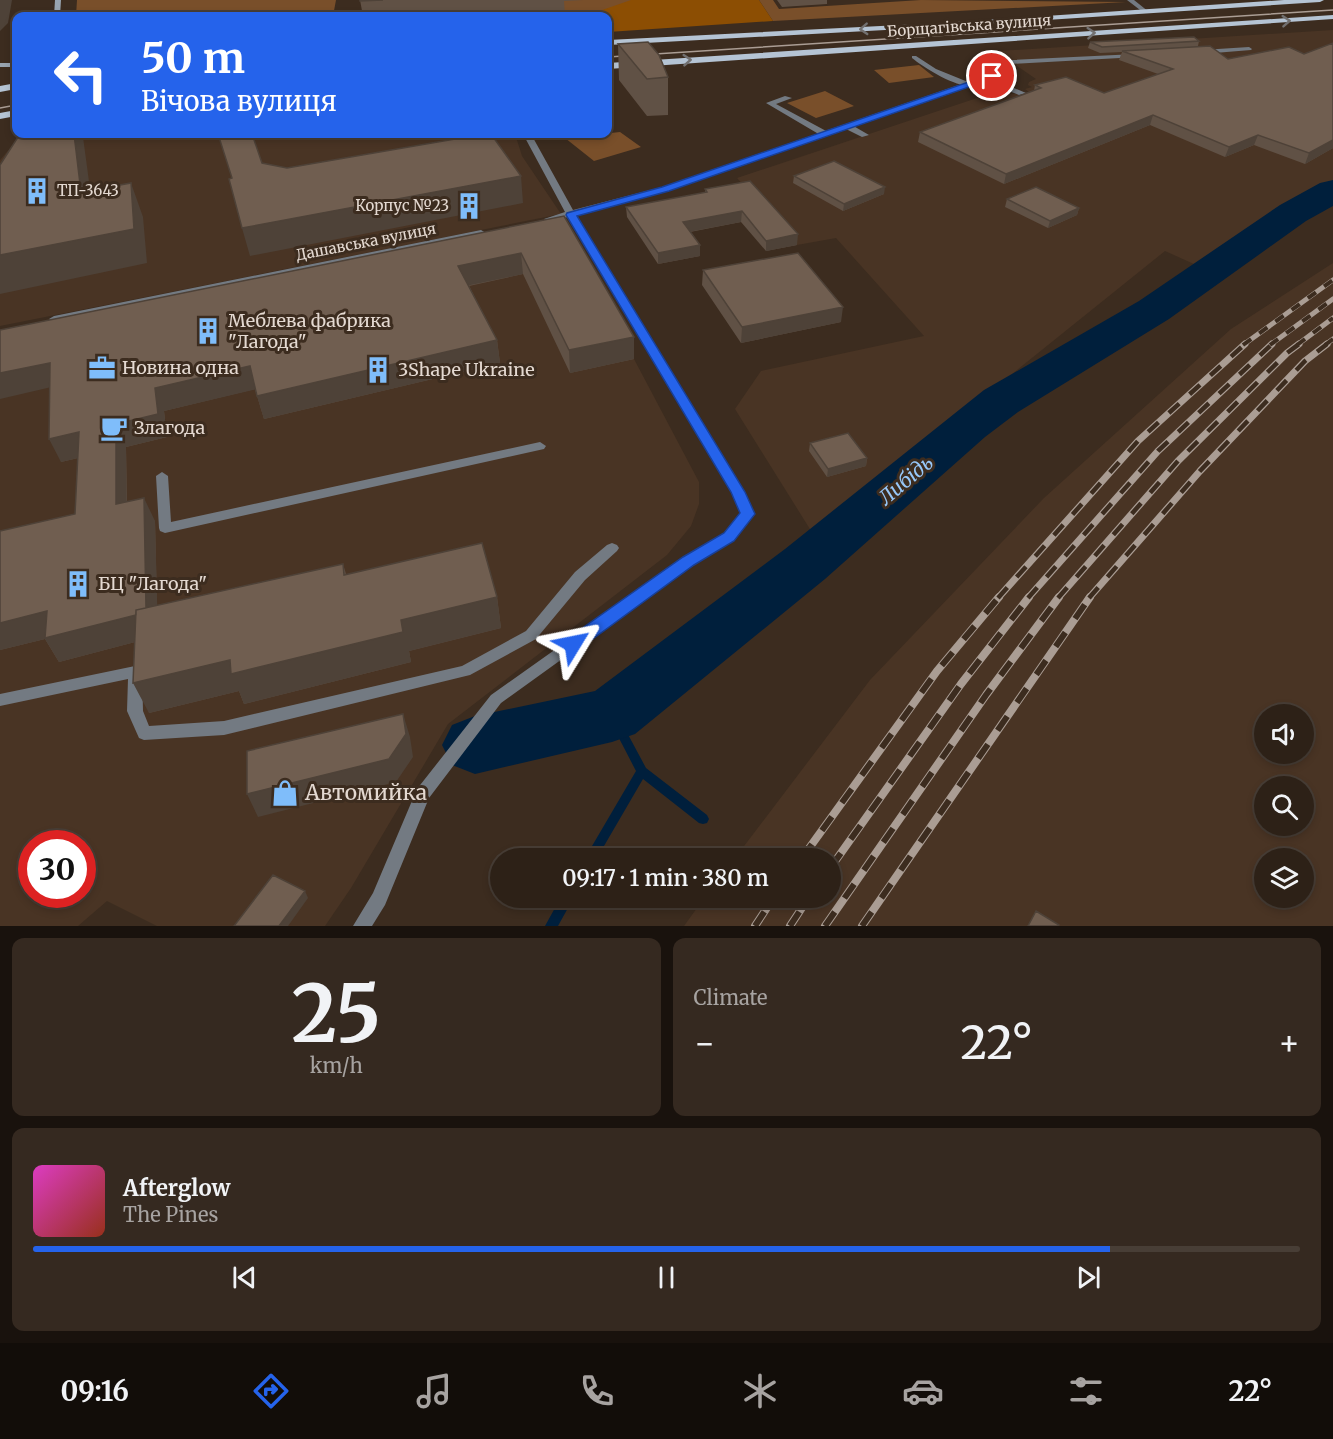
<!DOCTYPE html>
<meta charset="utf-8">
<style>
:root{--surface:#2d2117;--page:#352920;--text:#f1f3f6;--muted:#a7a3a1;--line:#483e36;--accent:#2563eb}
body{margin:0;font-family:Merriweather,serif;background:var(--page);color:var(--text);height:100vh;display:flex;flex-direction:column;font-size:22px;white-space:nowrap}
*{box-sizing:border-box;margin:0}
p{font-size:20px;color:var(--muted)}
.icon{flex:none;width:33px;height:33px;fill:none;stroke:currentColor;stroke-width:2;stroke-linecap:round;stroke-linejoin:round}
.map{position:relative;height:926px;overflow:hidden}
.drawer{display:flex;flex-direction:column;gap:12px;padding:12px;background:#19120d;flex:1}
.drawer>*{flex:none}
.hud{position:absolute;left:12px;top:12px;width:600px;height:126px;border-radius:12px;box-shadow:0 3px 9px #0003,0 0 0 2px var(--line);background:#2563eb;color:#fff;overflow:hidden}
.tools{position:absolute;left:1254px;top:704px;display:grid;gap:12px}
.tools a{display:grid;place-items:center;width:60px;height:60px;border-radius:50%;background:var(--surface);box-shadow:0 3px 9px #0003,0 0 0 2px var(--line);font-size:30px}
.speed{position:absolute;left:18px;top:830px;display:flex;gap:12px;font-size:30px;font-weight:700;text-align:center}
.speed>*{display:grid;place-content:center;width:78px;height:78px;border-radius:50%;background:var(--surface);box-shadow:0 3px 9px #0003,0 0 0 2px var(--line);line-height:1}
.speed .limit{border:9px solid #d22;background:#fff;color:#111}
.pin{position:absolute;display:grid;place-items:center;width:51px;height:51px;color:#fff;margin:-26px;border:3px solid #fff;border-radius:50%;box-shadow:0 2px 6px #0007}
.me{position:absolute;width:66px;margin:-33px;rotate:55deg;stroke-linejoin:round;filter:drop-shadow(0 0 4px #0008)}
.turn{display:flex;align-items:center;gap:21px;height:126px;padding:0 30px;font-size:27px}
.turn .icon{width:78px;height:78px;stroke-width:2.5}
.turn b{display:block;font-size:42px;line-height:51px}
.big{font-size:45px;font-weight:600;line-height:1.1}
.drawer .widget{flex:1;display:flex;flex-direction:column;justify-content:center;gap:9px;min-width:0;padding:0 21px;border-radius:12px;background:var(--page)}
.drawer .dial{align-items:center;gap:0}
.dial b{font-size:78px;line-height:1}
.song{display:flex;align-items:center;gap:18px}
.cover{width:72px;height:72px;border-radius:9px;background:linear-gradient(135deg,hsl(310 70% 55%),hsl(10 70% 35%))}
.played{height:6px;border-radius:3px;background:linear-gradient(90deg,var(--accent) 85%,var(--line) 85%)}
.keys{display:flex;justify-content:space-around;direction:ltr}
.heat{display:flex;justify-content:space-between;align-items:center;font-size:33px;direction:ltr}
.drawer .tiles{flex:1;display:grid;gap:12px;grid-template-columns:1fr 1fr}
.widget:last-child{grid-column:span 2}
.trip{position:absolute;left:490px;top:848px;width:351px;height:60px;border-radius:30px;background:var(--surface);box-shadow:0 3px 9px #0003,0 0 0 2px var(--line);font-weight:600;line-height:60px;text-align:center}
.tabs{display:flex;height:96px;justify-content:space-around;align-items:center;background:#120d09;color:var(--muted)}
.tabs .icon{width:42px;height:42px}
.tabs .active{color:var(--accent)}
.tabs b{font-size:27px;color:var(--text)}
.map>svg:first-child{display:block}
.built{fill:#493424;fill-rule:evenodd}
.green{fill:#794f2a}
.forest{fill:#8c4e03}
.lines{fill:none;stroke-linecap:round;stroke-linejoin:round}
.stream{fill:#001f3c;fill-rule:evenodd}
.river{fill:#001f3c;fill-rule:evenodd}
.lane{fill:#737a82;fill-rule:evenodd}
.street{fill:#737a82;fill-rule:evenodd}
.secondary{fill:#98a4b0;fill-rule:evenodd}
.primary{fill:#b5c4d4;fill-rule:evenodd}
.tram{stroke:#aa9d94;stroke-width:1.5}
.rail-far2-casing{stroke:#aa9d94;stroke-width:5}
.rail-far1-casing{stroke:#aa9d94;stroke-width:7}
.rail-casing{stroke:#aa9d94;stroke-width:8}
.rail-far2{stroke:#3c2c1f;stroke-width:4;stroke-dasharray:10;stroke-linecap:butt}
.rail-far1{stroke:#3c2c1f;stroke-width:4.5;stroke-dasharray:14;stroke-linecap:butt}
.rail{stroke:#3c2c1f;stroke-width:6;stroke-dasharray:17;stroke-linecap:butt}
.wall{fill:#605145}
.shaded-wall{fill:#4e4238}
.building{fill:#705e50;stroke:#4e4238;stroke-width:1.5}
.oneway{stroke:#727070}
.route{fill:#2563eb;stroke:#184099;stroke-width:1.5}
.labels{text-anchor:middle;stroke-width:6;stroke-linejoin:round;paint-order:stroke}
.far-street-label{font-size:15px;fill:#e4d9d1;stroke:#3c2c1f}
.far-poi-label{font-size:15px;fill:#e4d9d1;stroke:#3c2c1f;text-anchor:start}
.poi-label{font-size:18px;fill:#e4d9d1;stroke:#3c2c1f;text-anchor:start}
.water-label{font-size:20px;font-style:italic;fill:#97c7f8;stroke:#3c2c1f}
.near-poi-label{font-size:21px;fill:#e4d9d1;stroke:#3c2c1f;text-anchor:start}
</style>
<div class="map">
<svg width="1333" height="926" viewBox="0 0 1333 926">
<rect width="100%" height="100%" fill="#3c2c1f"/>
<path class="built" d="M1333 30V188L1205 269 1165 251 813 534 735 409 761 371 924 336 836 238 797 245 737 178 995 92 1016 94 1029 92 1025 89 1032 87 1028 85 1029 82 1036 79 1007 59 991 60 983 52Z
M22 134H515L522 156 561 214 0 326V160Z
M509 247 634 359 699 482V504L691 526 667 555 448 724 351 888 325 926H157L107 901 78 926H0V354ZM32 843H82V894H32Z
M1333 263V926H684L705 897H831V858H735L870 680 1044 498 1231 329ZM1264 714H1304V753H1264ZM1264 786H1304V825H1264ZM1264 858H1304V897H1264Z"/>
<path class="green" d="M77 0H336L333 16H76Z
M561 0H636L585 16H565Z
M759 0H773L779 9 921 0 1126 2 773 21Z
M919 65 934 77 889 83 874 70Z
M825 91 854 106 816 118 787 103Z
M620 132 641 147 594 161 565 138Z"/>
<path class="forest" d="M631 0H759L773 21 608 32V16H585Z"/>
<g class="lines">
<path class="stream" d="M612 711 616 712 646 768 707 815 709 819 707 823 703 824 699 823 643 779 597 858H585L636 771 607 715 608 712Z
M561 897H574L558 926H545Z"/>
<path class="river" d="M1333 180V206L1306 221 1169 319 1018 412 985 437 825 579 635 734 612 742 475 774 452 765 442 745 452 725 475 716 595 691 785 549 984 390 1139 301 1280 205 1320 183Z"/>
<path class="lane" d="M1127 0H1134L1149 12 1144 13Z
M1249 47 1252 49 1251 50 1202 54 1199 52 1202 50Z
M1136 54 1139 56 1138 57 1011 64 1000 67 996 65 1011 60Z
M912 56H916L936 69 973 84C960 91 923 67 912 58Z
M982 77H988L1026 93 1019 95 982 81Z
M785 96 792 98 776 104 828 132V136H822L766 103Z
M844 124H850L869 135 862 137 844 128Z
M540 442 546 446 544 449 165 533 160 531 159 528 156 476 162 472 168 476 171 522Z
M612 543 617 545 619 548 617 551 585 580 536 639 470 675 224 735 144 740 139 738 127 711 128 679 0 706V694L135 666 140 668 142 672 143 711 149 726 224 721 462 666 526 631 575 572 607 545Z"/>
<path class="street" d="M998 64 1004 65 996 72 995 78 668 191 576 215 744 492 754 514 734 540 694 564 501 703 429 798 385 905 372 926H353L373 893 417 789 491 695 684 558 724 534 741 513 732 492 568 217 548 222 544 219 565 212 523 134H531L573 210 662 187 988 75 989 69Z
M481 230 486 233 484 235 54 322 49 319 54 316Z"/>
<path class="secondary" d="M55 0H61L60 16H54Z
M0 63H16V67H0Z"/>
<path class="primary" d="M1284 0H1324L1320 2 940 27 608 45V40L940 23Z
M1333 15V19L608 69V63Z
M16 83V89L0 92V86Z
M16 110V116L0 119V113Z"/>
<path class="tram" d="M608 57 1333 10
M0 108 16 105"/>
<defs>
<path id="rail-far2" d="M1243 345 1333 280
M1270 345 1333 299
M1297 345 1333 318
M1325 345 1333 339"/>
<path id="rail-far1" d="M998 598 1138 441 1245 344
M1028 598 1158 451 1272 344
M1058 598 1178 461 1287 353 1299 344
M1089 598 1200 471 1305 361 1327 344"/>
<path id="rail" d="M802 858 937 671 999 597
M831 867 961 684 1029 597
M755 926 774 897
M790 926 809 897
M825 926 986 695 1059 597
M862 926 1090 597"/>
</defs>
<use href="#rail-far2" class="rail-far2-casing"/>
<use href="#rail-far1" class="rail-far1-casing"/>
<use href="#rail" class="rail-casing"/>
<use href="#rail-far2" class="rail-far2"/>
<use href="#rail-far1" class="rail-far1"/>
<use href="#rail" class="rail"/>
</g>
<path class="wall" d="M360 0H583L564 1 565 16H363Z
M777 0H827V4L782 7Z
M1199 41 1198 46 1228 59 1304 54 1333 43V148L1305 164 1254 145 1225 157 1150 125 1004 184 918 142 920 132 1034 91 1035 85 1104 93 1158 74 1119 60 1122 52 1100 53 1088 48 1090 42Z
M618 44 668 77V115L647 116 619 80Z
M794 176 884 194 843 211 793 183Z
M705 189 797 245 766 251 741 222 690 232 700 256 658 264 627 217 626 207 705 193Z
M1007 199 1079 208 1077 215 1048 228 1005 207Z
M564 216 634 359 570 373 523 274 469 286 497 340 500 363 264 419 255 389 164 411 167 437 126 447 127 502 155 521 157 606 343 564 346 574 497 597 501 628 409 651 411 662 244 704 239 691 149 713 135 642 59 662 45 639 0 650V531L75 514 78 458 61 462 50 388Z
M703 270 841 322 741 343 702 285Z
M810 443 867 458 866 466 827 477 809 451Z"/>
<path class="shaded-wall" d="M0 0H12L8 23 0 31Z
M1153 115 1150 125 1004 184 1006 174Z
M74 134H82L83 137 95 226 81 192Z
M1258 135 1254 145 1225 157 1229 147Z
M1333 140V148L1305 164 1309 153Z
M521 176 523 203 250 256 242 228Z
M131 183 143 217 147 263 0 294V255Z
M885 187 884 194 843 211 844 204Z
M1079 208 1077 215 1048 228 1050 221Z
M742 211 741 222 683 233V222Z
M798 234 797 245 766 251V241Z
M700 245V256L658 264V253Z
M521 253 523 274 461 287 458 266Z
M843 307 841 322 741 343 742 327Z
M634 337V359L570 373 569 350Z
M497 340 500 363 264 419 257 396Z
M50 363 60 385 0 399V373Z
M250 366 257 389 164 411 167 437 126 447 127 528 116 504V424L155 388Z
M79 432 91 455 61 462 49 439Z
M867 458 866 466 827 477 828 469Z
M144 498 155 521 158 636 59 662 45 639 0 650V623Z
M497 597 501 628 409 651 411 662 244 704 239 691 149 713 133 683Z
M403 714 410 737 413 757 396 782 258 817 247 794Z
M305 891 308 898 288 926H279Z"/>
<path class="building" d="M360 0H383L360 1Z
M1194 37 1199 41 1102 47 1090 42Z
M648 42 659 55 668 77 647 79 618 44Z
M1333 43V140L1309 153 1258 135 1229 147 1153 115 1006 174 920 132 1041 88 1035 85 1066 77 1104 93 1173 69 1122 51 1210 46 1228 59 1289 47 1304 54Z
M20 134H74L81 192 131 183 134 229 0 255V165Z
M218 134H252L262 163 287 168 484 134H491L521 176 242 228 229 179 232 178Z
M834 161 885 187 844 204 794 176Z
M750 181 798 234 766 241 742 211 683 222 700 245 658 253 626 207 707 192 705 189Z
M1036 187 1079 208 1050 221 1007 199Z
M564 216 634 337 569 350 521 253 458 266 497 340 257 396 250 366 155 388 158 414 116 424V504L144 498 146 608 136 610V615L45 638 47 611 0 623V531L75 514 79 432 49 439 50 363 0 373V330Z
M798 253 843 307 742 327 703 270Z
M848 433 867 458 828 469 810 443Z
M482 543 497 597 401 620 403 632 231 674 230 660 133 683 136 610 343 564 344 575Z
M403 714 406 734 389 759 247 794V751Z
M273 875 305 891 279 926H234Z
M1036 911 1059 925 1058 926H1028Z"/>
<defs><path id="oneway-chevron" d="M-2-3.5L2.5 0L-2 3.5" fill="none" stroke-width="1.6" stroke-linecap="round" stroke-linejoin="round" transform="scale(1.5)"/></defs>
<g class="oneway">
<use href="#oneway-chevron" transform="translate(1286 21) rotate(-4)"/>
<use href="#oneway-chevron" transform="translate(864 29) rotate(177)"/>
<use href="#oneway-chevron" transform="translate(1091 33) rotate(-4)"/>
<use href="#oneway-chevron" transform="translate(687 60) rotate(-4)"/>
</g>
<path class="route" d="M992 74 996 76 995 78 669 191 577 216 745 492 755 514 734 541 694 565 579 649 573 650 567 649 565 644 567 639 683 557 724 533 740 513 731 492 566 215 567 213 662 187Z"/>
<defs>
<symbol id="building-bare" viewBox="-9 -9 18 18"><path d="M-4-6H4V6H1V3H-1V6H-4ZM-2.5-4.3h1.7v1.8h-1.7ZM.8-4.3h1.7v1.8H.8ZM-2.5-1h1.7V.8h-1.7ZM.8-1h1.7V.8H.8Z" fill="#7fbdfa" stroke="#3c2c1f" stroke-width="2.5" paint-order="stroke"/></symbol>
<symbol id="office-bare" viewBox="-9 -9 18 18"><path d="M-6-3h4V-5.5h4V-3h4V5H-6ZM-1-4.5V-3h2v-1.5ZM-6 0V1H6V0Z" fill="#7fbdfa" stroke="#3c2c1f" stroke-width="2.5" paint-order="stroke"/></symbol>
<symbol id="cafe-bare" viewBox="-9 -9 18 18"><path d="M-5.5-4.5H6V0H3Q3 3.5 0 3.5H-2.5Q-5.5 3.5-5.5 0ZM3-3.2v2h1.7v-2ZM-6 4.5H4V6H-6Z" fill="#7fbdfa" stroke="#3c2c1f" stroke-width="2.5" paint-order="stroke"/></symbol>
<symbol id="shop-bare" viewBox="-9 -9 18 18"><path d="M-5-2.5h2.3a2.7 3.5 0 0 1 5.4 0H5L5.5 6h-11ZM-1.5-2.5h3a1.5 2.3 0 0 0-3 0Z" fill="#7fbdfa" stroke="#3c2c1f" stroke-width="2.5" paint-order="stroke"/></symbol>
</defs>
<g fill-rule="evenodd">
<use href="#building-bare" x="18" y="172" width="38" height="38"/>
<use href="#building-bare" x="450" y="187" width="38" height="38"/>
<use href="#building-bare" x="189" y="312" width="38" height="38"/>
<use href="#office-bare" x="83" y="349" width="38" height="38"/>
<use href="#building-bare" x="359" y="351" width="38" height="38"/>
<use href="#cafe-bare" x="95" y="409" width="38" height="38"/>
<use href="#building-bare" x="59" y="565" width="38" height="38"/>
<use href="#shop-bare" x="266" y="774" width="38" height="38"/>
</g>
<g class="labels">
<g class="far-street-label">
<text transform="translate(969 26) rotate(-4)" y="5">Борщагівська вулиця</text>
<text transform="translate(366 242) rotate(-11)" y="5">Дашавська вулиця</text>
</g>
<g class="far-poi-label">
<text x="57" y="196">ТП-3643</text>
<text x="449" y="211" text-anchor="end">Корпус №23</text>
</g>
<g class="poi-label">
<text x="228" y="327">Меблева фабрика<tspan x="228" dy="21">"Лагода"</tspan></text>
<text x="122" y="374">Новина одна</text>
<text x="398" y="376">3Shape Ukraine</text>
<text x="134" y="434">Злагода</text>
<text x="98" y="590">БЦ "Лагода"</text>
</g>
<g class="water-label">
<text transform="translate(906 480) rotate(-40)" y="7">Либідь</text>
</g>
<g class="near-poi-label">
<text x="305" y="800">Автомийка</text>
</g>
</g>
</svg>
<div class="tools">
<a><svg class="icon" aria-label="sound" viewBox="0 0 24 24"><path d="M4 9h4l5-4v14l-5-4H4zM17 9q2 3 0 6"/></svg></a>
<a><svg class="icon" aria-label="search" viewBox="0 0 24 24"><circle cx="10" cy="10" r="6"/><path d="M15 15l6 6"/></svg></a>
<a><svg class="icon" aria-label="layers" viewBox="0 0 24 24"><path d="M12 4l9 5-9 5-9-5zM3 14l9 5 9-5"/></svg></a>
</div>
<div class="speed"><div class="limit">30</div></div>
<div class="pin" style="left:992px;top:76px;background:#d93025"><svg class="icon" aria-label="arrive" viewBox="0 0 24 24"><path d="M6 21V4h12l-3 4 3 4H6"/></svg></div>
<svg class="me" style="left:573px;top:644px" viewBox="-20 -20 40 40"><path d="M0-17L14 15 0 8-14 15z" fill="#2563eb" stroke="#fff" stroke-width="4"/></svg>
<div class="trip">09:17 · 1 min · 380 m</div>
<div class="hud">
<div class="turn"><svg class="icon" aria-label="left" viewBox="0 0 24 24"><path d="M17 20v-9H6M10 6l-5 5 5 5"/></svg><div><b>50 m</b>Вічова вулиця</div></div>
</div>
</div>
<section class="drawer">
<div class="tiles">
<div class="widget dial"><b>25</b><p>km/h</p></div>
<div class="widget"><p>Climate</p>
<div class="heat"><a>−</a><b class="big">22°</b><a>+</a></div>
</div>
<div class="widget">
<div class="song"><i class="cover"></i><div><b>Afterglow</b><p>The Pines</p></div></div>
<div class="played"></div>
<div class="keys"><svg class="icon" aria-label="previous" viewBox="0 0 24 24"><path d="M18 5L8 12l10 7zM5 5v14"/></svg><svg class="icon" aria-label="pause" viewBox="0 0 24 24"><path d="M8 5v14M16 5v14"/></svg><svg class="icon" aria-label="next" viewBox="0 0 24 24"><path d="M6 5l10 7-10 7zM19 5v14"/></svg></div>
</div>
</div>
</section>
<nav class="tabs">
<b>09:16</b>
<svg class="icon active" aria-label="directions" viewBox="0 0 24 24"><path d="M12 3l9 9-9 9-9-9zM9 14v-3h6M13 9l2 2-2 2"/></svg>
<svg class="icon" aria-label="music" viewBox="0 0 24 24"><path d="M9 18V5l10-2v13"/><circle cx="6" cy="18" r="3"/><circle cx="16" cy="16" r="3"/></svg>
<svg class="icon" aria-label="phone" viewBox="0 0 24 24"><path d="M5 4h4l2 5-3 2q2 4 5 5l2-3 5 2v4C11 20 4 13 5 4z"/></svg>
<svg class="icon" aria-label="climate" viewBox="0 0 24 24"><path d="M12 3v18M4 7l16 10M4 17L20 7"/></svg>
<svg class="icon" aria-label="car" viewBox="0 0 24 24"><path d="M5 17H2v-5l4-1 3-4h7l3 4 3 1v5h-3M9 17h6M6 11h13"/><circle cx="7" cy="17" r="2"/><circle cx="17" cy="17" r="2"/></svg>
<svg class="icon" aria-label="filters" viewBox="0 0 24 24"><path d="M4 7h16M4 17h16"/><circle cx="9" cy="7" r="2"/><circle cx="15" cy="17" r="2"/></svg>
<b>22°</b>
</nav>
